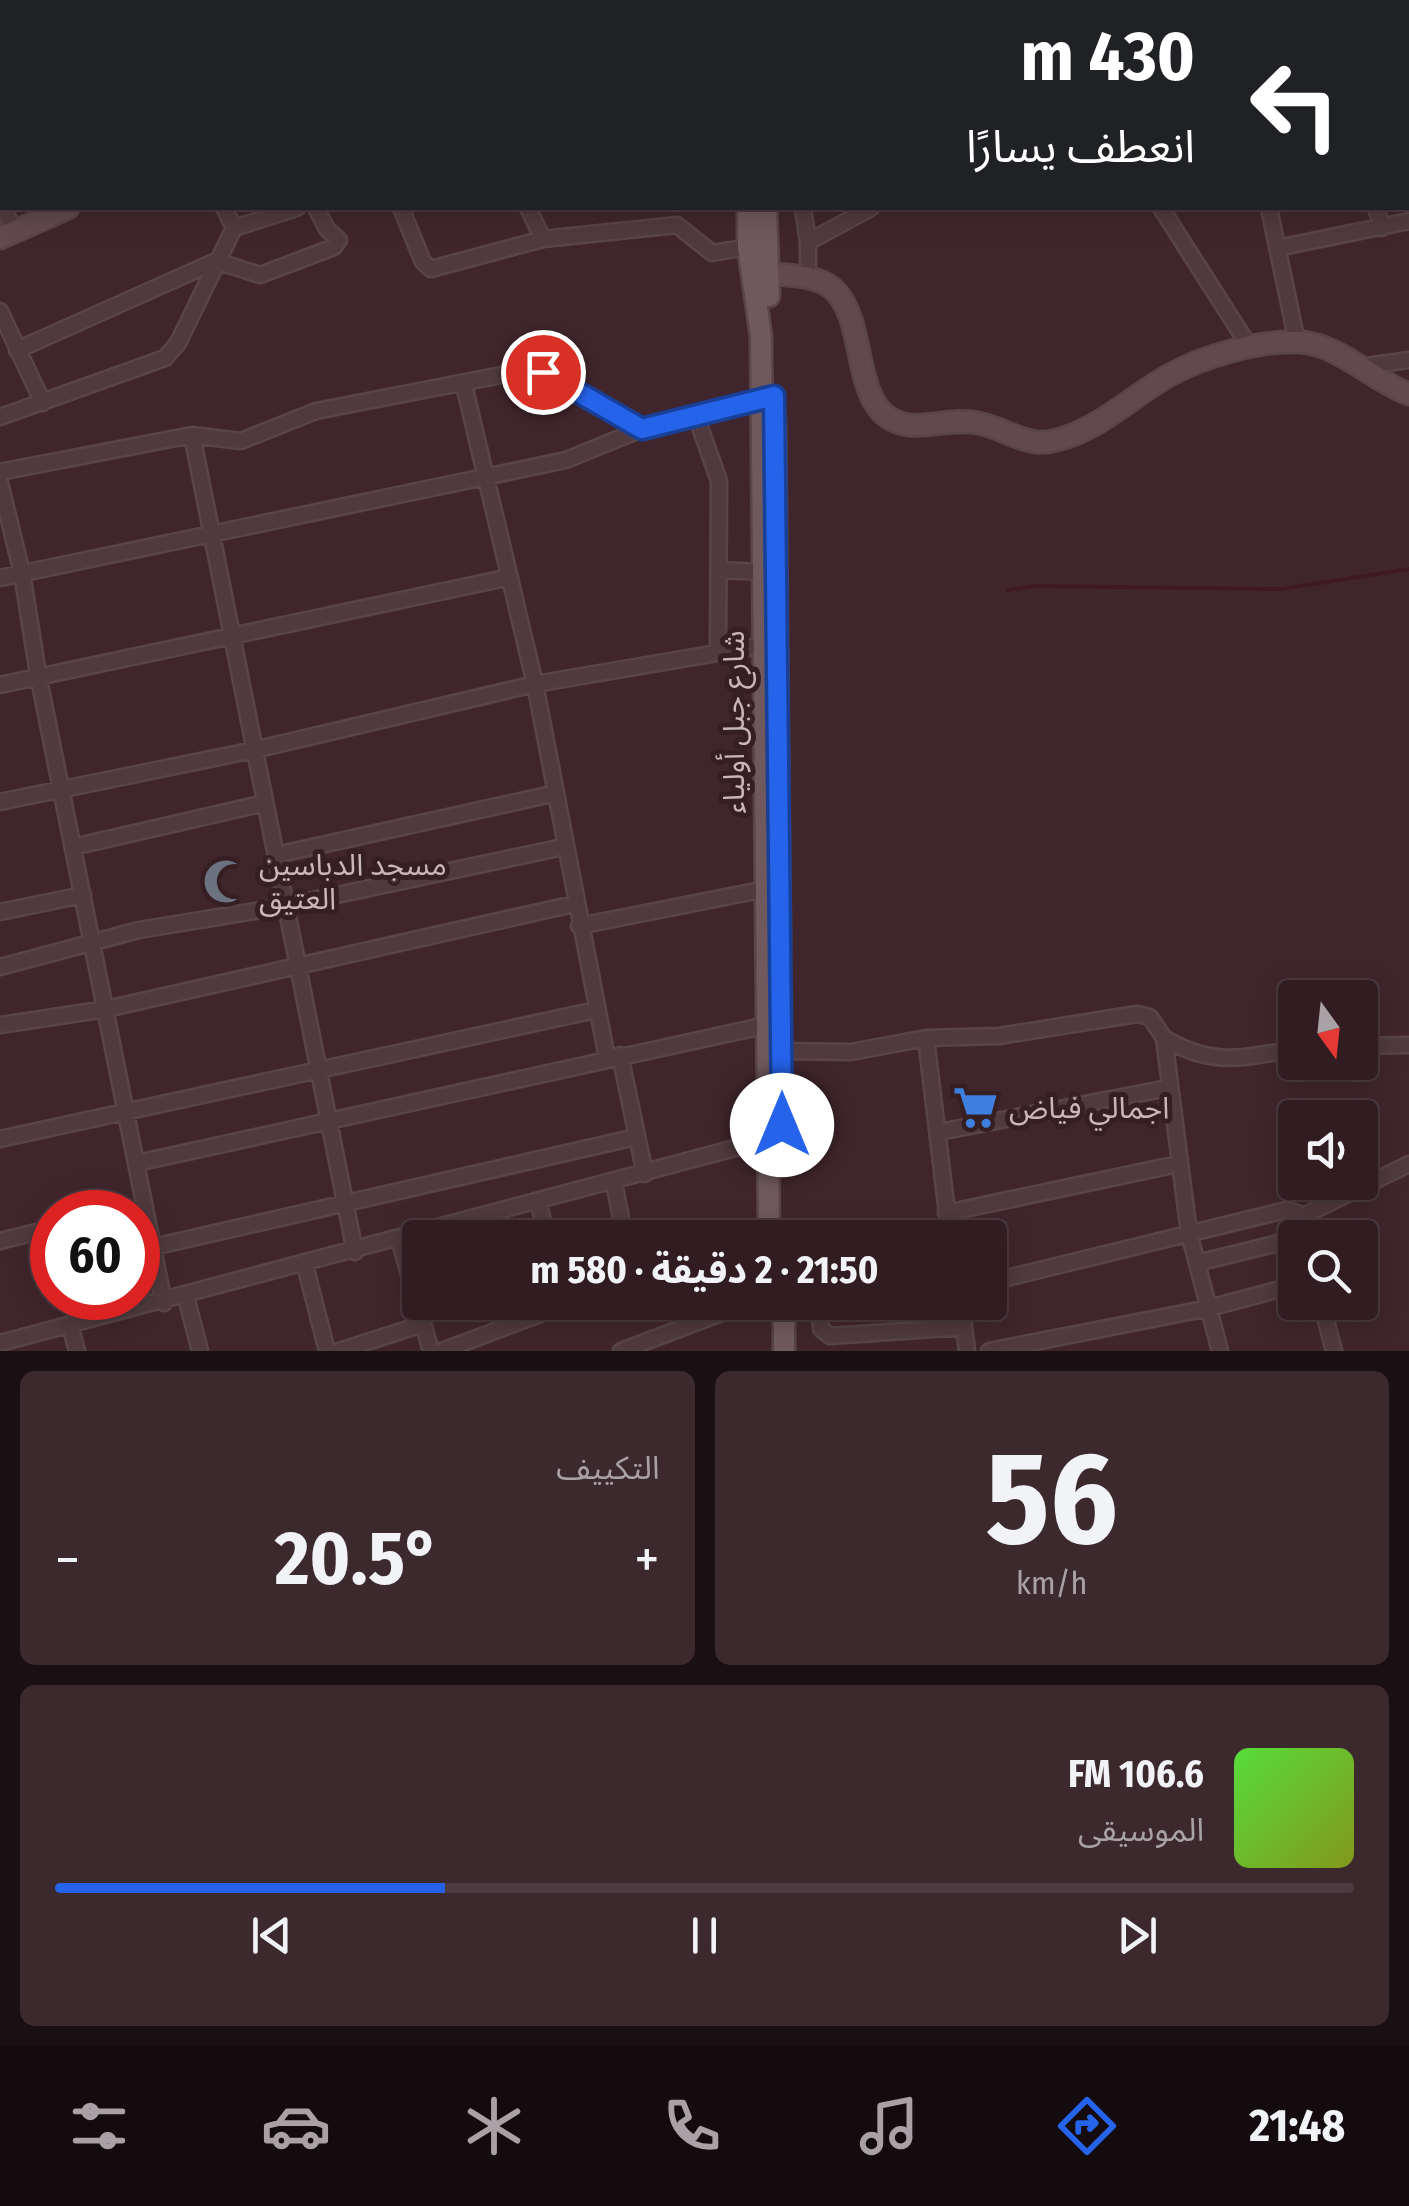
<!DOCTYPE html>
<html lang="ar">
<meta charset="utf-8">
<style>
:root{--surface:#301c21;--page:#3c292e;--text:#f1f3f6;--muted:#a8a1a5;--line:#4b3a3f;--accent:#2563eb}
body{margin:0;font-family:"Fira Sans Condensed","Noto Sans Arabic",sans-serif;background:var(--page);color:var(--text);direction:rtl;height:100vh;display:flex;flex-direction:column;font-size:38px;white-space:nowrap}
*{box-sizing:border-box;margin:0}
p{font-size:32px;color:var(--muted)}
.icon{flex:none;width:55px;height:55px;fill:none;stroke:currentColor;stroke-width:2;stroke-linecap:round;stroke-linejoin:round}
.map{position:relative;height:1351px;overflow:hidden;direction:ltr}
.side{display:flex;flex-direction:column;gap:20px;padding:20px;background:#1a0f12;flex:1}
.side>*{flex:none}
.banner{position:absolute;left:0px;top:0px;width:1410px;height:210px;box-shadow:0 5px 25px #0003,0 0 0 2px var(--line);direction:rtl;background:#202124;color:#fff;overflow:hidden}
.needle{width:65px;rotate:165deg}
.controls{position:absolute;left:1278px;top:980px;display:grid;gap:20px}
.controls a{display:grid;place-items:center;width:100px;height:100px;border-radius:10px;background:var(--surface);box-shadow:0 5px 25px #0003,0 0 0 2px var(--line);font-size:50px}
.speed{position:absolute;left:30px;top:1190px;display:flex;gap:20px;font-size:50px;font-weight:700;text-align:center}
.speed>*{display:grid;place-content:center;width:130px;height:130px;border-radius:50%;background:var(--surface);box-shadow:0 5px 25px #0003,0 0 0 2px var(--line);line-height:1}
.speed .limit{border:15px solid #d22;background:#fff;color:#111}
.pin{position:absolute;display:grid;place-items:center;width:85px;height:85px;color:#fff;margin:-42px;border:5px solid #fff;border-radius:50%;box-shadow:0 2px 10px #0007}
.me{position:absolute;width:110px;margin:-55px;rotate:0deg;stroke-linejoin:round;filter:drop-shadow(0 0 8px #0008)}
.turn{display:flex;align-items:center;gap:35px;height:210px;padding:0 50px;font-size:45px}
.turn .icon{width:130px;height:130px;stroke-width:2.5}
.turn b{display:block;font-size:70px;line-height:85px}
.big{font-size:75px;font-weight:700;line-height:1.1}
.side .tile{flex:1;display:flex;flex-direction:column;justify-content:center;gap:15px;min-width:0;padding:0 35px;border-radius:15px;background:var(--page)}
.side .dial{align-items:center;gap:0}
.dial b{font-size:130px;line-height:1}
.song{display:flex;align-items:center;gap:30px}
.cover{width:120px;height:120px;border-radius:15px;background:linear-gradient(135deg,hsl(110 70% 55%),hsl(70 70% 35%))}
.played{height:10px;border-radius:5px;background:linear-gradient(90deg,var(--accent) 30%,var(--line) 30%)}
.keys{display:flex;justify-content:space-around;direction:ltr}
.heat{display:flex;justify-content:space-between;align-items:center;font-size:55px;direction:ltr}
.side .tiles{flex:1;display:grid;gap:20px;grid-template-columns:1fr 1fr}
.tile:last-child{grid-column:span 2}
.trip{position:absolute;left:402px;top:1220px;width:605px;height:100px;border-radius:10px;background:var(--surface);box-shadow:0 5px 25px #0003,0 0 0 2px var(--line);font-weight:700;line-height:100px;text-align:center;direction:rtl}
.tab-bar{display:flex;height:160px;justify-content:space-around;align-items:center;background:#130b0d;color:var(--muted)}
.tab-bar .icon{width:70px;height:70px}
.tab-bar .current{color:var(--accent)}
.tab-bar b{font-size:45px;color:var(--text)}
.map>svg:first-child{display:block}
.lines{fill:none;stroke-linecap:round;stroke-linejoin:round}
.stream{stroke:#3e1920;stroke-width:4}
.street-casing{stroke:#594447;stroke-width:19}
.secondary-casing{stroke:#594447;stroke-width:25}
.primary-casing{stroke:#594447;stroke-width:25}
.street{stroke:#503a3e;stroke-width:14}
.secondary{stroke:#62494d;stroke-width:20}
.primary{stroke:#6f595d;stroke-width:20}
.route-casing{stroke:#184099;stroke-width:25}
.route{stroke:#2563eb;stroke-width:18}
.labels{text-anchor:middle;stroke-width:10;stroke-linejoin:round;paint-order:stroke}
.street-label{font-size:30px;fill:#cab7ba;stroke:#351f23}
.poi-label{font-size:30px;fill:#cab7ba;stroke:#351f23;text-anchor:start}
</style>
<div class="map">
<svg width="1409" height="1351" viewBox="0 0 1409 1351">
<rect width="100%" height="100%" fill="#40262c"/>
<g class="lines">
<path class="stream" d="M1008 590 1036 586 1282 589 1409 569"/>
<defs>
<path id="street" d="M44 0 45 2
M434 0 436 2
M718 0V2
M795 0V2
M1066 0 1067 2
M60 2 66 0
M274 2 280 0
M871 2 876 0
M1408 7H1409
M0 36 2 41
M0 74 2 73
M1408 85H1409
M0 124 2 123
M0 204 16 231
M401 208 423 262 431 269 543 239
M528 208 543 239 677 225 712 253 748 247
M803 208 808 242
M1161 208 1251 349
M1269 208 1297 342
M1376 208 1382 228
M234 228 297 208
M1277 248 1409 221
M808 278V242L871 208
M0 311 43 403
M17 350 216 261 260 275 334 247 339 240 327 229 316 208
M1360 367 1409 360
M464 385 535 684 607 1058
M696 416 719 481 718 653
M0 417 165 358 178 343 234 228 224 208
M192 435 355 1252
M0 472 192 435 241 441 316 411 522 371H543L642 429
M0 483 22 573 38 674 164 1303
M720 570 763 572
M0 578 566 460 642 429 774 396
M0 685 510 577
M0 802 254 750 535 684 764 645
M73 847 265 803
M276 855 552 794
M0 912 83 895
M579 926 766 889
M0 967 139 930 285 906 563 847
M0 1025 106 1009 574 904
M926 1038 950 1238
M1164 1038C1213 1067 1241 1058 1295 1049
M1360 1046 1409 1045
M781 1051 851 1052 926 1038 999 1036 1137 1014 1150 1017 1164 1038 1189 1233 1220 1351
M620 1055 645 1174
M939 1132 1168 1088
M0 1139 596 1010
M137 1163 767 1025
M614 1183 625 1238
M538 1202 548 1238
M946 1213 1178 1164
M1299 1218 1409 1164
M399 1239 431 1351
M0 1241 52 1228
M153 1247 636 1137
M1197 1263 1295 1239
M305 1265 327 1351
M990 1282 1286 1210 1297 1213 1304 1238
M186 1297 200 1351
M818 1302 821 1329 830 1336 964 1327
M961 1302 967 1351
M1321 1302 1334 1351
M70 1325 77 1351
M0 1343 769 1139
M339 1351 423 1324
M442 1351 572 1302
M621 1351 751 1302
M989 1351 1209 1308 1295 1285"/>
<path id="secondary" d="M312 0 313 2
M533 2 539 0
M0 238 68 208
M766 273C786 276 815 274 832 288 872 322 846 418 910 425 933 427 955 418 978 423 1006 428 1027 449 1057 440 1100 429 1131 397 1168 376 1203 356 1260 340 1300 342 1339 344 1373 381 1409 394"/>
<path id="primary" d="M747 0V2
M765 2V0
M748 208V247L761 336 769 1238
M766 208 769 296
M775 420 780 946
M784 1302V1351"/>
</defs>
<use href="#street" class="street-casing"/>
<use href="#secondary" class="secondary-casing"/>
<use href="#primary" class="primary-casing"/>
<use href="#street" class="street"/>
<use href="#secondary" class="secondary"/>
<use href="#primary" class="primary"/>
</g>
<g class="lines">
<defs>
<path id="route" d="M543 372 642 429 774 396 782 1125"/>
</defs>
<use href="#route" class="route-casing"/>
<use href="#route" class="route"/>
</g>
<defs>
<symbol id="mosque-bare" viewBox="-9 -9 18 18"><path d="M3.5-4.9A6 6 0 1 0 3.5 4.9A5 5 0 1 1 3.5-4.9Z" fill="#6b7280" stroke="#351f23" stroke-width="2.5" paint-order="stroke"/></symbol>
<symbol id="supermarket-bare" viewBox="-9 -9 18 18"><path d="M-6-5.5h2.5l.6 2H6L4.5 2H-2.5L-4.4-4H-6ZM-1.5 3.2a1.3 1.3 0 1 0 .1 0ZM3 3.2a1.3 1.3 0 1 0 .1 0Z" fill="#3f7fe0" stroke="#351f23" stroke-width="2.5" paint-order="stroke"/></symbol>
</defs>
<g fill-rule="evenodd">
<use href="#mosque-bare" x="194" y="850" width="63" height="63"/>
<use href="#supermarket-bare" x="944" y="1076" width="63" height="63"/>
</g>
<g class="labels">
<g class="street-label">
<text transform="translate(734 722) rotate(-90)" y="10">شارع جبل أولياء</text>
</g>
<g class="poi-label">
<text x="259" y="875">مسجد الدباسين<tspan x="259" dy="34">العتيق</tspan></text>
<text x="1009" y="1118">اجمالي فياض</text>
</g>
</g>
</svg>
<div class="controls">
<a><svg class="needle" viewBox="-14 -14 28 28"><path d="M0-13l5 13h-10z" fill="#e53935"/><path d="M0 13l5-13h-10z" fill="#a8a1a5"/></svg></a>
<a><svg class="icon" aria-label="sound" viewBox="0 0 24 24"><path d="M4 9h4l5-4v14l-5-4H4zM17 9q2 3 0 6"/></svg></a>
<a><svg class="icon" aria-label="search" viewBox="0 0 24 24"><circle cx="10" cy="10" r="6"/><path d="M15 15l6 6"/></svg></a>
</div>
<div class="speed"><div class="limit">60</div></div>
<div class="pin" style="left:543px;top:372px;background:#d93025"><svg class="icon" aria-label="arrive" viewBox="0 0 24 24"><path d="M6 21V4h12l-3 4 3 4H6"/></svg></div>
<svg class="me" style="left:782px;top:1125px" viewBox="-20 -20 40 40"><circle r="19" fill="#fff"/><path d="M0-13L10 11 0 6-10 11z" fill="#2563eb"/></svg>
<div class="trip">21:50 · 2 دقيقة · 580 m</div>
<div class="banner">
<div class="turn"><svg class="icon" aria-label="left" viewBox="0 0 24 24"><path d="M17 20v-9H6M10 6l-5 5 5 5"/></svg><div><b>430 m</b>انعطف يسارًا</div></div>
</div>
</div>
<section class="side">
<div class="tiles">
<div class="tile dial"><b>56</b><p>km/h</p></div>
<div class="tile"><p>التكييف</p>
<div class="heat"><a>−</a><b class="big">20.5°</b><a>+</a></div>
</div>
<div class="tile">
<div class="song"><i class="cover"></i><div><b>106.6 FM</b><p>الموسيقى</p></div></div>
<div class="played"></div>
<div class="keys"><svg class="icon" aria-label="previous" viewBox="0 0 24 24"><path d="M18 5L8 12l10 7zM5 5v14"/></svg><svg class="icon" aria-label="pause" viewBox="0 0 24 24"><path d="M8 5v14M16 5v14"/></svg><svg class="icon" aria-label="next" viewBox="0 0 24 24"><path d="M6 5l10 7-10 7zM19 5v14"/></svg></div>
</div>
</div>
</section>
<nav class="tab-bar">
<b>21:48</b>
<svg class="icon current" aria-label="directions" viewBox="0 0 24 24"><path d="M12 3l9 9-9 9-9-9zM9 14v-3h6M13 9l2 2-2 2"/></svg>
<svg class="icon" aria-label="music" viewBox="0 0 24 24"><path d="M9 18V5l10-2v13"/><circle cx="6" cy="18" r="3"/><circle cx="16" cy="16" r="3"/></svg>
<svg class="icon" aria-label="phone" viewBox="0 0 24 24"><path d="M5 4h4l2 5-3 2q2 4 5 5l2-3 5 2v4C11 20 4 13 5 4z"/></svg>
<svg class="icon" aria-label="climate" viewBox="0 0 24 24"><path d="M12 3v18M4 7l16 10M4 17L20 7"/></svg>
<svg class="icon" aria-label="car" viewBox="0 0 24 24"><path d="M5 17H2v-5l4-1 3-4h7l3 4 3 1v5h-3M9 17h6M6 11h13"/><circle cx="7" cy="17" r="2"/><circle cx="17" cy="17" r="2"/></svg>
<svg class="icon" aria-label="filters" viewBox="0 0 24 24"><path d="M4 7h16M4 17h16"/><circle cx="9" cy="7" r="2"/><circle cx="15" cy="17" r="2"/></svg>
</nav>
